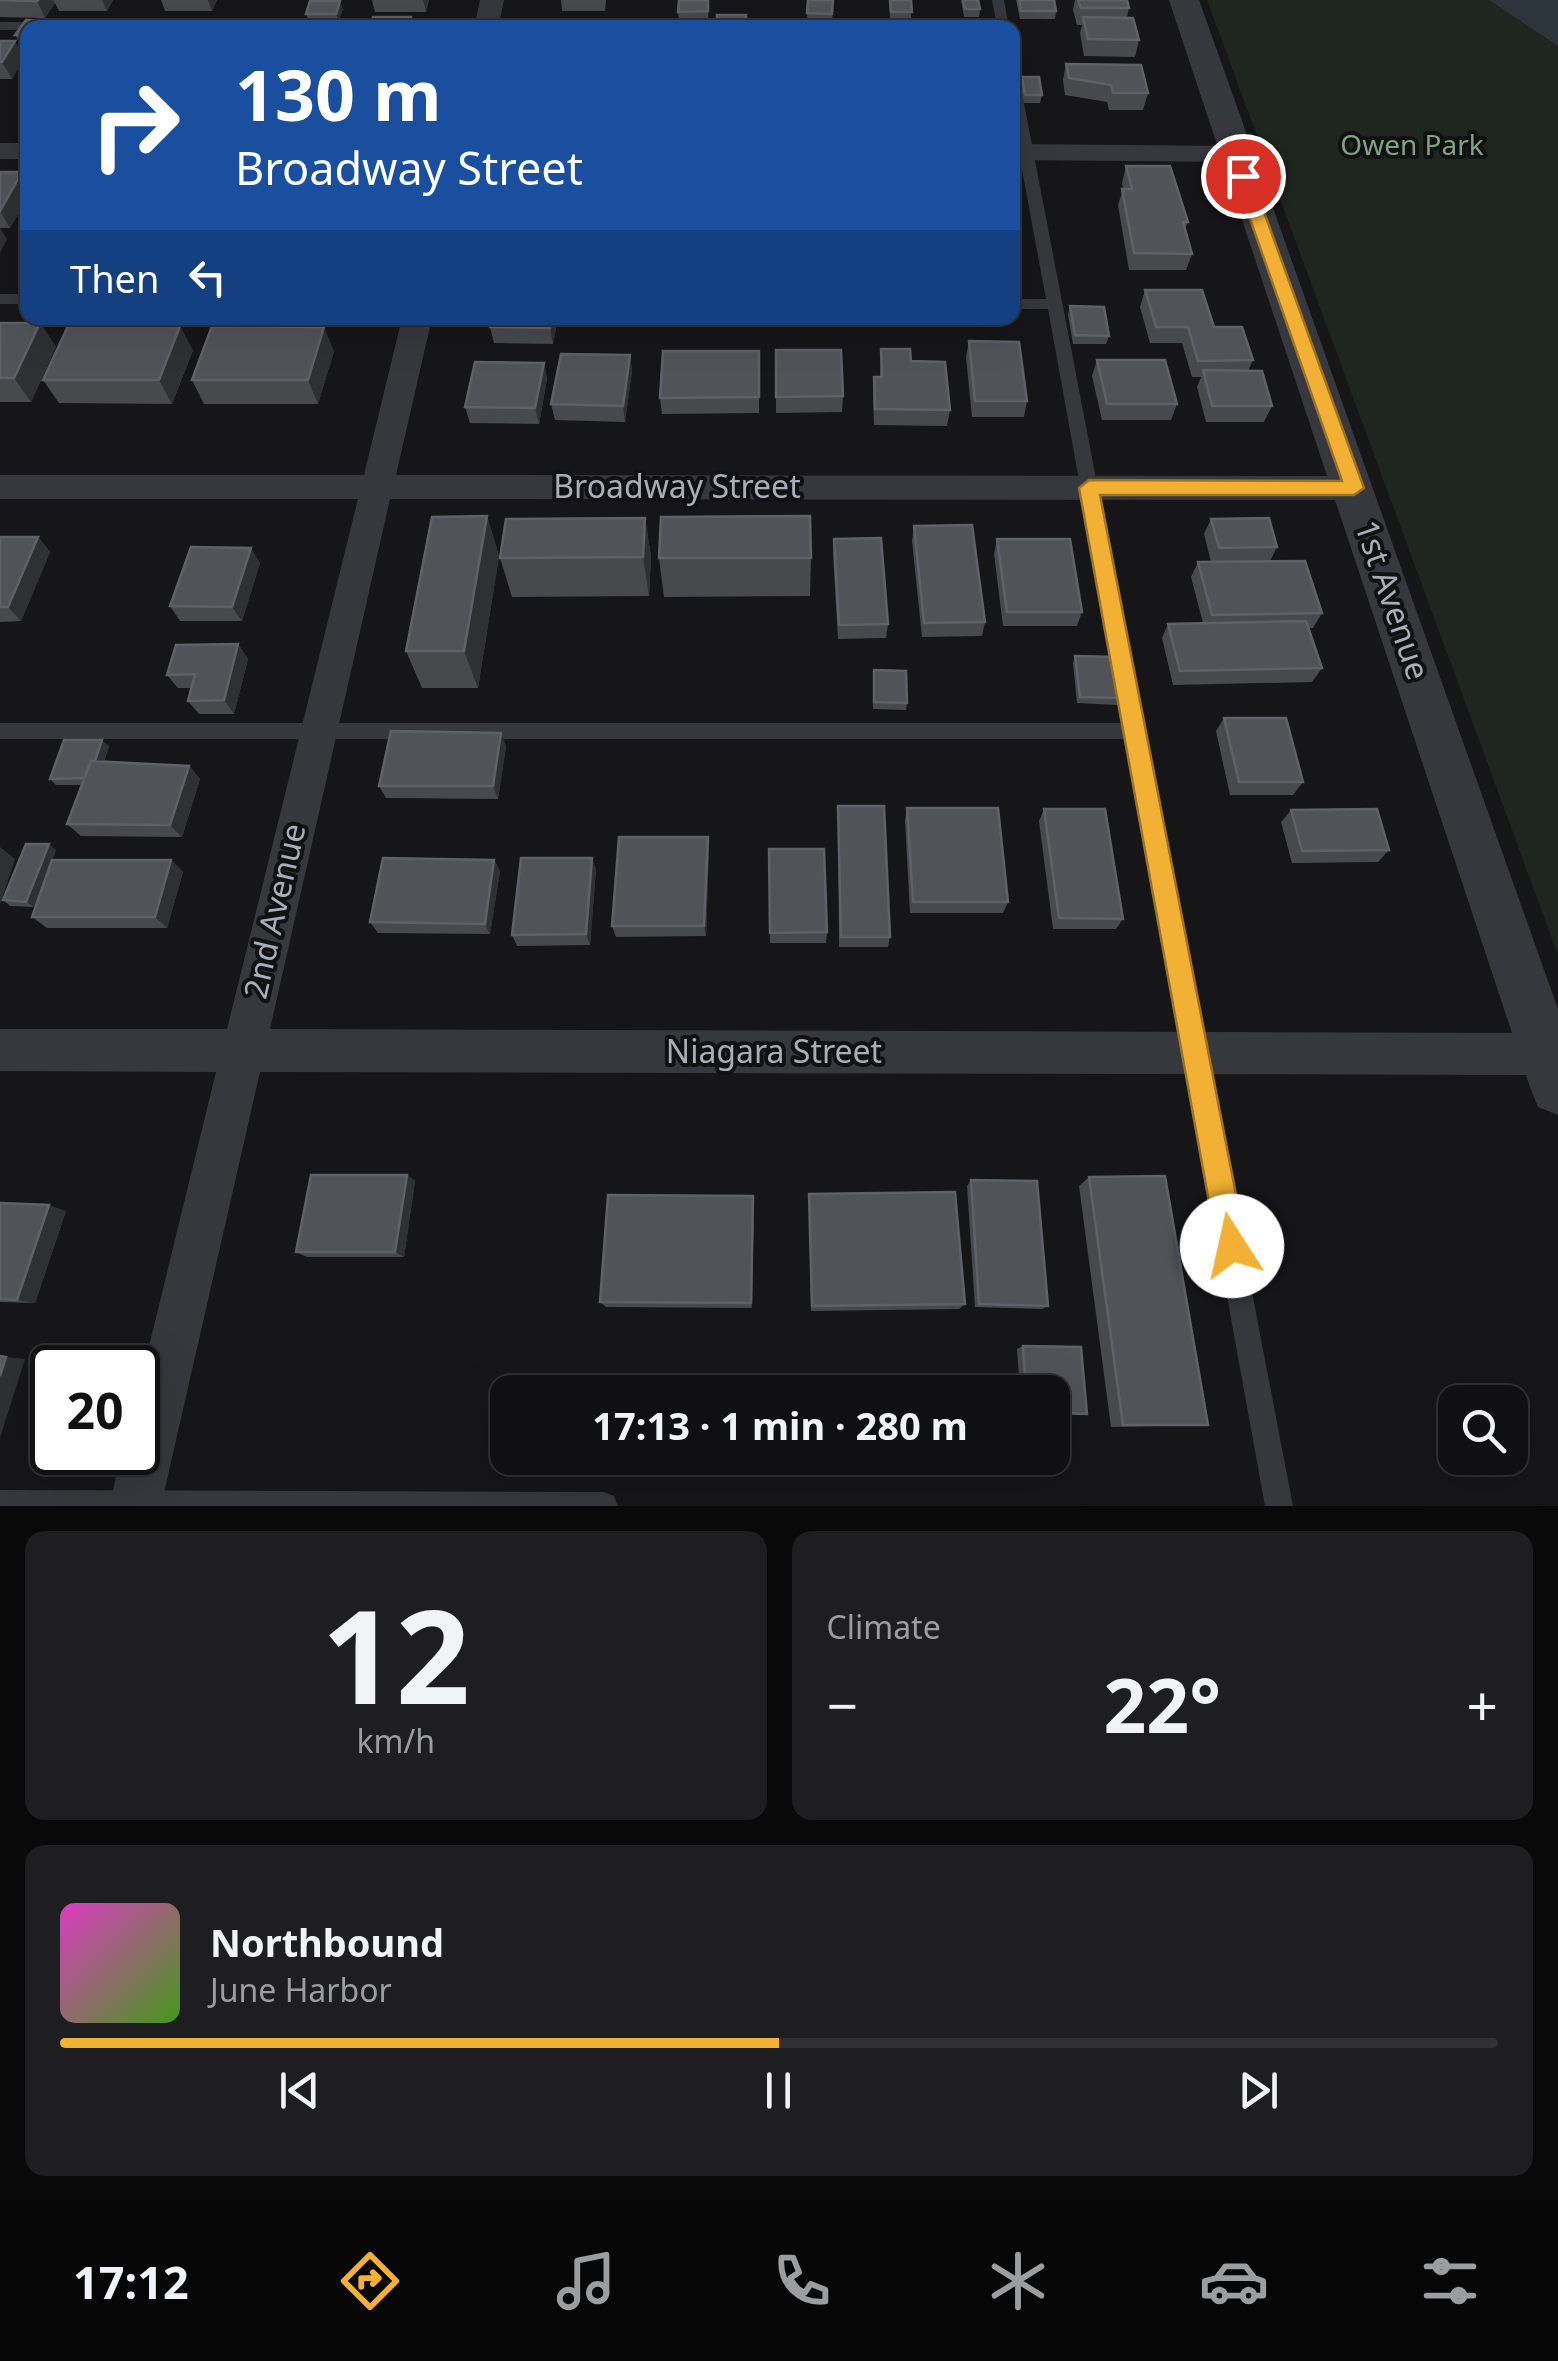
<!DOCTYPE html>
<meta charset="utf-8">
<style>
:root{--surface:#101012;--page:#1e1e20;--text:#f1f3f6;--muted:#9c9d9f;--line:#303032;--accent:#f2b134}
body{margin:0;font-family:"Noto Sans",sans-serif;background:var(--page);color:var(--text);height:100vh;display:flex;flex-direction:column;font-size:38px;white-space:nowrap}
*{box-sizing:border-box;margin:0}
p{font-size:32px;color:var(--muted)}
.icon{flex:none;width:55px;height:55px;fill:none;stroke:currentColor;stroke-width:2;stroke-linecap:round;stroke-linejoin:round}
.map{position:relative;height:1506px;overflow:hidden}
.side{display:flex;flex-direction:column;gap:25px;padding:25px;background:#09090a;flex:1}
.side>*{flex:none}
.hud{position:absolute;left:20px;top:20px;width:1000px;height:305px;border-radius:20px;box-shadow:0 10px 40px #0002,0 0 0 2px var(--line);background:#1a4fa0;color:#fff;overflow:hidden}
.fabs{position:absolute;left:1438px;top:1385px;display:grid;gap:20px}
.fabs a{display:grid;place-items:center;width:90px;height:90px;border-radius:20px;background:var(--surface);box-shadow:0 10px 40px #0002,0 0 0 2px var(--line);font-size:50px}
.speed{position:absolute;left:30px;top:1345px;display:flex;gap:20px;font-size:50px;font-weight:700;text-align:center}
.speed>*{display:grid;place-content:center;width:130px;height:130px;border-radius:50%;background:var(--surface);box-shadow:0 10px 40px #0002,0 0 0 2px var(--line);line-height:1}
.speed .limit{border:5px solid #111;border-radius:15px;background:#fff;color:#111}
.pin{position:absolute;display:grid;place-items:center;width:85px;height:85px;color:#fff;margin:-42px;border:5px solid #fff;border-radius:50%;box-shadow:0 2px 10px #0007}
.me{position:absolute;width:110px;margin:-55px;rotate:350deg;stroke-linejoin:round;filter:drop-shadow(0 0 8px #0008)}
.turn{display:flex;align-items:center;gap:35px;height:210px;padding:0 50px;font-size:45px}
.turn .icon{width:130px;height:130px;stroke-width:2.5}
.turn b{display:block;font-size:70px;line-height:85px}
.then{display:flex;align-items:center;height:95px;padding:0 50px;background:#0003;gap:20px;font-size:38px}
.big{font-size:75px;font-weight:700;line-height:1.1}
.side .tile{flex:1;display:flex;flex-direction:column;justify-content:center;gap:15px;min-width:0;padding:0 35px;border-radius:20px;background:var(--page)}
.side .dial{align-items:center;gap:0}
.dial b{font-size:130px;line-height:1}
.song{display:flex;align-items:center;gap:30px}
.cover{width:120px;height:120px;border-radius:15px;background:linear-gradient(135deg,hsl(310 70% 55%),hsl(100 70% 35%))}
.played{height:10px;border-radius:5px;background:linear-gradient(90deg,var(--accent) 50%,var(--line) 50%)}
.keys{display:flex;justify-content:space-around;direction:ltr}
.heat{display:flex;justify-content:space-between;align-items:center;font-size:55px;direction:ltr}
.side .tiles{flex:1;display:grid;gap:25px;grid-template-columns:1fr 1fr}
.tile:last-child{grid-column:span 2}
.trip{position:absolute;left:490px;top:1375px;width:580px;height:100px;border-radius:20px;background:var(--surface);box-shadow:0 10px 40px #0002,0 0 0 2px var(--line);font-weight:700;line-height:100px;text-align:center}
.tab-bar{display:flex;height:160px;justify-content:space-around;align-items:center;background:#060607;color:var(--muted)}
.tab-bar .icon{width:70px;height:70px}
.tab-bar .active{color:var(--accent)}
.tab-bar b{font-size:45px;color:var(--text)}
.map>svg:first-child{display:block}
.green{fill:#1e261f}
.water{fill:#2c353c}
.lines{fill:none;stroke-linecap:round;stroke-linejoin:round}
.service{fill:#37383d;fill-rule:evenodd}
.minor{fill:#37383d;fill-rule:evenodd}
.tertiary{fill:#37383d;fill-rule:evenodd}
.wall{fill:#47494d}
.shaded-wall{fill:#2f3033}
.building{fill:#525359;stroke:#5f6168;stroke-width:2.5}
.route{fill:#f2b134;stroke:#9d7322;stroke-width:2.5}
.labels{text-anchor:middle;stroke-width:8;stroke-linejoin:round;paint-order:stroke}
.far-park-label{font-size:28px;fill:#7fa381;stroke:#111113}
.street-label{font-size:32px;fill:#a8adb8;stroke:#111113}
</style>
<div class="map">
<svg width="1558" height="1506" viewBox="0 0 1558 1506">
<rect width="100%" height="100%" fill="#161618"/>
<path class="green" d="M1207 0H1489L1558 46V955Z"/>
<path class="water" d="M1489 0H1558V46Z"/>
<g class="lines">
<path class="service" d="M992 0H1004L1009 28H559L565 24 996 21Z
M0 22 316 24 322 28 0 30Z
M1012 73 1019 77 1293 1506H1265L1126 739H0V723H1123L1048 309H1012V299H1046L1012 116Z
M0 294H28V304H0Z
M0 1490 604 1492 614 1496 618 1506H0Z"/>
<path class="minor" d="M480 0H504L498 28H474Z
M0 143H28V159H0Z
M1012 144 1235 146 1248 154 1235 162 1012 160Z
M402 318H432L396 475 1354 476 1365 480 1370 488 1365 496 1354 500 390 499 270 1029 1547 1033 1558 1037V1071L1547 1075 260 1072 161 1506H109L122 1452H138V1391L216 1072 0 1071V1029H227L358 499H0V475H364Z"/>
<path class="tertiary" d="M1169 0H1199L1558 1009V1115L1538 1107 1530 1087Z"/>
</g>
<path class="wall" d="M0 0H113L107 11H59L55 3 45 18 0 17Z
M161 0H217L212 11H165Z
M372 0H429L426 12H375Z
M561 0H606L605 11H562Z
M709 0 708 20H679L678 12Z
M808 0H833L832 22H807Z
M889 0H911V21L890 20Z
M961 0H978L980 9 979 17H964Z
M1016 0H1054L1056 11 1055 19H1020Z
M1075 0H1127L1129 8 1127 17 1139 40 1135 57 1084 56 1080 33 1082 25H1077L1073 10Z
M343 9 338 22H309L306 14Z
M26 20 53 21 57 28H28V43H20L15 35Z
M0 41 24 58 12 79H0Z
M1066 64 1148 93 1143 110H1109L1107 102 1065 95 1063 80Z
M1022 77 1042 95 1040 103H1024L1021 86Z
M1126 166 1188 222 1185 229 1192 254 1186 270H1129L1118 205 1123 189 1122 183Z
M0 172H22L28 181V196L10 228H0Z
M1145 290 1214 327 1253 360 1248 371 1272 406 1264 422H1206L1197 387 1201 377H1192L1182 343H1150L1140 307Z
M1070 306 1109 336 1106 344H1073L1068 315Z
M492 318H558L553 344 494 343 490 327Z
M0 323H40L56 347 31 402H0Z
M969 341 1027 401 1024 417H972L966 357Z
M881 349 911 361 950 410 947 426 874 425 873 393 874 377H880Z
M193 350 172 404 59 403 43 380Z
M776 350 843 396 842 412 776 413Z
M334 351 318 404H204L192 380Z
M759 351V413L662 414 660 398Z
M630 355 632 371 625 422 555 420 551 404Z
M1097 360 1177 404 1171 420H1102L1092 376Z
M544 363 547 379 539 424 470 423 465 407Z
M487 516 499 556 478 688H422L406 651Z
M645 518 651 557 649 596 512 597 500 558Z
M1211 519 1277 547 1270 561 1322 613 1313 628H1309L1322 668 1312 682 1173 685 1162 638 1168 624 1203 623 1191 577 1198 562H1211L1204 534Z
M914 526 985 622 982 636 922 637 912 541Z
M0 537H38L50 552 21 621 0 622Z
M834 539 888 624 886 638 838 639 833 554Z
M997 539 1082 612 1077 626H1003L994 554Z
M659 558H811L810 596 664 597Z
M260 563 242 621H180L170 606Z
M238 644 248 659 234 714H199L188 701 192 688H178L167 675Z
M1075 656 1121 698 1118 705 1077 703 1073 663Z
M874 670 907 703 906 710 873 709Z
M1224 718 1303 782 1293 795H1230L1216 731Z
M109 746 104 762 189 766 200 779 182 837 81 836 67 824 82 785H56L50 779Z
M506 746 498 799 386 798 379 786Z
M838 806 890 937 888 947H839Z
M907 808 1008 902 1003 913H910L905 820Z
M1044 809 1123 919 1116 929H1053L1039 821Z
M1291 810 1389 850 1378 862 1292 863 1281 822Z
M709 849 706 936 616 937 612 926Z
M769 849 827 932 826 943H770Z
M56 850 34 907 10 906 3 900Z
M171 860 183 872 167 928H47L32 917Z
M494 860 500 871 490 934 378 933 370 922Z
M596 869 590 945 517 946 512 935Z
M407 1175 415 1181 404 1257H307L296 1252Z
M1089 1177 1208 1425 1111 1427 1079 1186Z
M971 1180 1048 1306 1042 1309 975 1307 967 1186Z
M809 1194 965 1304 959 1309 811 1311Z
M0 1203 66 1211 35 1303 0 1302Z
M754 1205 752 1308 606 1307 600 1302Z
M1023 1346 1087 1414H1052V1392H1020L1017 1349Z"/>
<path class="shaded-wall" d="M38 0H53L55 3 45 18 37 1Z
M102 0H113L107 11Z
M208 0H217L212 11Z
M423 0H429L426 12Z
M340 1 343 9 338 22 336 14Z
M15 41 24 58 12 79 2 62Z
M22 172 28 181V196L10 228 0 211Z
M0 228 7 239 0 253Z
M552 318H558L553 344 550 328Z
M40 323 56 347 31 402 14 378Z
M180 326 193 350 172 404 159 380Z
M324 327 334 351 318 404 308 380Z
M630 355 632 371 625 422 623 406Z
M544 363 547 379 539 424 535 408Z
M487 516 499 556 478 688 464 651Z
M645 518 651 557 649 596 643 557Z
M38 537 50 552 21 621 8 607Z
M251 548 260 563 242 621 232 607Z
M238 644 248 659 234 714 224 700Z
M501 733 506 746 498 799 493 786Z
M102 740 109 746 96 785 90 778Z
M189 766 200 779 182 837 170 825Z
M708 837 709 849 706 936 704 926Z
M49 844 56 850 34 907 26 902Z
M0 847 15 859 0 905Z
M592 858 596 869 590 945 586 934Z
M171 860 183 872 167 928 155 917Z
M494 860 500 871 490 934 485 924Z
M407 1175 415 1181 404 1257 395 1252Z
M753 1196 754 1205 752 1308 751 1303Z
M49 1205 66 1211 35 1303 17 1300Z
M6 1357 25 1359 0 1438V1376Z"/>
<path class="building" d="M0 0H38L37 1Z
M679 0H708V11L678 12Z
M808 0H833L832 14 807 13Z
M890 0H911L912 12H891Z
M963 0H978L980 9H965Z
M1019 0H1054L1056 11H1021Z
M1078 0H1127L1129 8H1081Z
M310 1H340L336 14H306Z
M717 15H746V28H717Z
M373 17H411L408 28H370Z
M1083 17 1133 18 1139 40 1088 39Z
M26 20 53 21 49 28H28V35H15Z
M548 21H601L600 28H546Z
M134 22H172L170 28H131Z
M890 23H914L915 28H891Z
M804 24H836L837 28H805Z
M961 24H993V28H961Z
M0 41H15L2 62H0Z
M1066 64 1141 65 1148 93H1113L1111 85 1069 78Z
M1022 77H1039L1042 95H1025Z
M1126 166H1170L1188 222H1183L1192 254 1134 253 1122 189H1132Z
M0 172H22L0 211Z
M1145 290H1202L1214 327H1242L1253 360 1198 361 1188 327H1156Z
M1070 306 1104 307 1109 336 1075 335Z
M492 318H552L550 328 490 327Z
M0 323H40L14 378H0Z
M68 326H180L159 380H43Z
M212 326 324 327 308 380H192Z
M969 341 1019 342 1027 401H975Z
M881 349H910L911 361 945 362 950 410 875 409 874 377H882Z
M776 350H841L843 396 776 397Z
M663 351H759V397L660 398Z
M561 354 630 355 623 406 551 404Z
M1097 360H1165L1177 404H1107Z
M475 362 544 363 535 408 465 407Z
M1203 370 1262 371 1272 406H1212Z
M487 516 464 651H406L432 517Z
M810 516 811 558H659L661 517Z
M645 518 643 557 500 558 506 519Z
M1269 518 1277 547 1219 548 1211 519Z
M972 525 985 622 924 623 914 526Z
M0 537H38L8 607H0Z
M881 538 888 624 839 625 834 539Z
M997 539H1070L1082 612H1007Z
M191 547 251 548 232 607 170 606Z
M1305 561 1322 613 1212 615 1198 562Z
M1306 621 1322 668 1180 671 1168 624Z
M238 644 224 700 188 701 195 674 167 675 176 645Z
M1075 656 1116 657 1121 698 1080 697Z
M874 670 906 671 907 703 874 702Z
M1224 718H1286L1303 782H1239Z
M391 731 501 733 493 786H379Z
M64 740H102L95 761H91L84 778 50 779Z
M91 761 189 766 170 825 67 824Z
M838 806H884L890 937H841Z
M907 808H998L1008 902H913Z
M1044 809H1105L1123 919 1059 918Z
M1377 809 1389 850 1302 851 1291 810Z
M619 837H708L704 926H612Z
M26 844H49L26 902 3 900Z
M769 849H824L827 932 770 933Z
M383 858 494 860 485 924 370 922Z
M521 858H592L586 934 512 935Z
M52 860H171L155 917H32Z
M311 1175H407L395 1252H296Z
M1165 1176 1208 1425H1123L1089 1177Z
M971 1180 1037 1181 1048 1306 979 1304Z
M955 1192 965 1304 812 1306 809 1194Z
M608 1195 753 1196 751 1303 600 1302Z
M0 1203 49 1205 17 1300 0 1299Z
M1023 1346 1081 1347 1087 1414 1052 1413V1392H1026Z
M0 1356 6 1357 0 1376Z"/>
<path class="route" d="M1243 171 1251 176 1364 488 1354 495H1100L1246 1246 1242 1256 1232 1261 1221 1256 1217 1246 1079 488 1089 480 1342 481 1235 176Z"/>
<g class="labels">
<g class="far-park-label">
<text x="1412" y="155">Owen Park</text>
</g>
<g class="street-label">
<text x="677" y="498">Broadway Street</text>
<text transform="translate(1392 600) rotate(71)" y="11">1st Avenue</text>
<text transform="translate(275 911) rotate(-77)" y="11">2nd Avenue</text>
<text x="774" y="1063">Niagara Street</text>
</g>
</g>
</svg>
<div class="fabs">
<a><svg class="icon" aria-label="search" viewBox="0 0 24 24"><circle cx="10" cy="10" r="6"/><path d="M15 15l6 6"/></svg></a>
</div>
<div class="speed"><div class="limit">20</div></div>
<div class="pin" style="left:1243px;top:176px;background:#d93025"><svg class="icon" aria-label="arrive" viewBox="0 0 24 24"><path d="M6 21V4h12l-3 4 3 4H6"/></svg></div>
<svg class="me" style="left:1232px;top:1246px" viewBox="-20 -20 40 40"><circle r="19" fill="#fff"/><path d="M0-13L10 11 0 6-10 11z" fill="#f2b134"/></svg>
<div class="trip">17:13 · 1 min · 280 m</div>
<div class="hud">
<div class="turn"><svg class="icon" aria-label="right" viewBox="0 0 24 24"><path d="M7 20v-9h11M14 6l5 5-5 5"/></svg><div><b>130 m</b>Broadway Street</div></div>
<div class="then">Then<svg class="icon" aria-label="left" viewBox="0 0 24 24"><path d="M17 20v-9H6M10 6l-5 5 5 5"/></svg></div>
</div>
</div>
<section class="side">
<div class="tiles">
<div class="tile dial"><b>12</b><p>km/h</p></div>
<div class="tile"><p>Climate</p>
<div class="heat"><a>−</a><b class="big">22°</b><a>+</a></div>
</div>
<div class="tile">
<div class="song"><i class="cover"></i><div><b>Northbound</b><p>June Harbor</p></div></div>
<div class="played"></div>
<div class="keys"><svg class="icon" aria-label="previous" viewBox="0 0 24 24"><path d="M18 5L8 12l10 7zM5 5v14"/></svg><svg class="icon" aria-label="pause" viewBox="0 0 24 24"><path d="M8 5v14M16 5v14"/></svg><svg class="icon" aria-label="next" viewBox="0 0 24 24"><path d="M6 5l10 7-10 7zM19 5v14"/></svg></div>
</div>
</div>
</section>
<nav class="tab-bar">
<b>17:12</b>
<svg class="icon active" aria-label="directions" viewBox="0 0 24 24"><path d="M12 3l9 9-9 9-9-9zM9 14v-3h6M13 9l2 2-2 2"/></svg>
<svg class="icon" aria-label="music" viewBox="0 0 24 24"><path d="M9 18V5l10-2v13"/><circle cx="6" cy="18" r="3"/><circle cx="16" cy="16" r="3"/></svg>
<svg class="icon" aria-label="phone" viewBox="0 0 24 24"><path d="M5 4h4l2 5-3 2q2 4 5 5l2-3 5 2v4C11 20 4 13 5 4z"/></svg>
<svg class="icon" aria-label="climate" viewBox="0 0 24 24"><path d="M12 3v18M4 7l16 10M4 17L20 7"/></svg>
<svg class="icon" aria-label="car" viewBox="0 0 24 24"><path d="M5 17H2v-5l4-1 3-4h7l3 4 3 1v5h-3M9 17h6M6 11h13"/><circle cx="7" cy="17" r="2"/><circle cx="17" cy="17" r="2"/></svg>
<svg class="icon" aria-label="filters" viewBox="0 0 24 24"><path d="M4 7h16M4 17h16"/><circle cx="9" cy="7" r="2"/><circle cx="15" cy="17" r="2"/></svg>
</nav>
